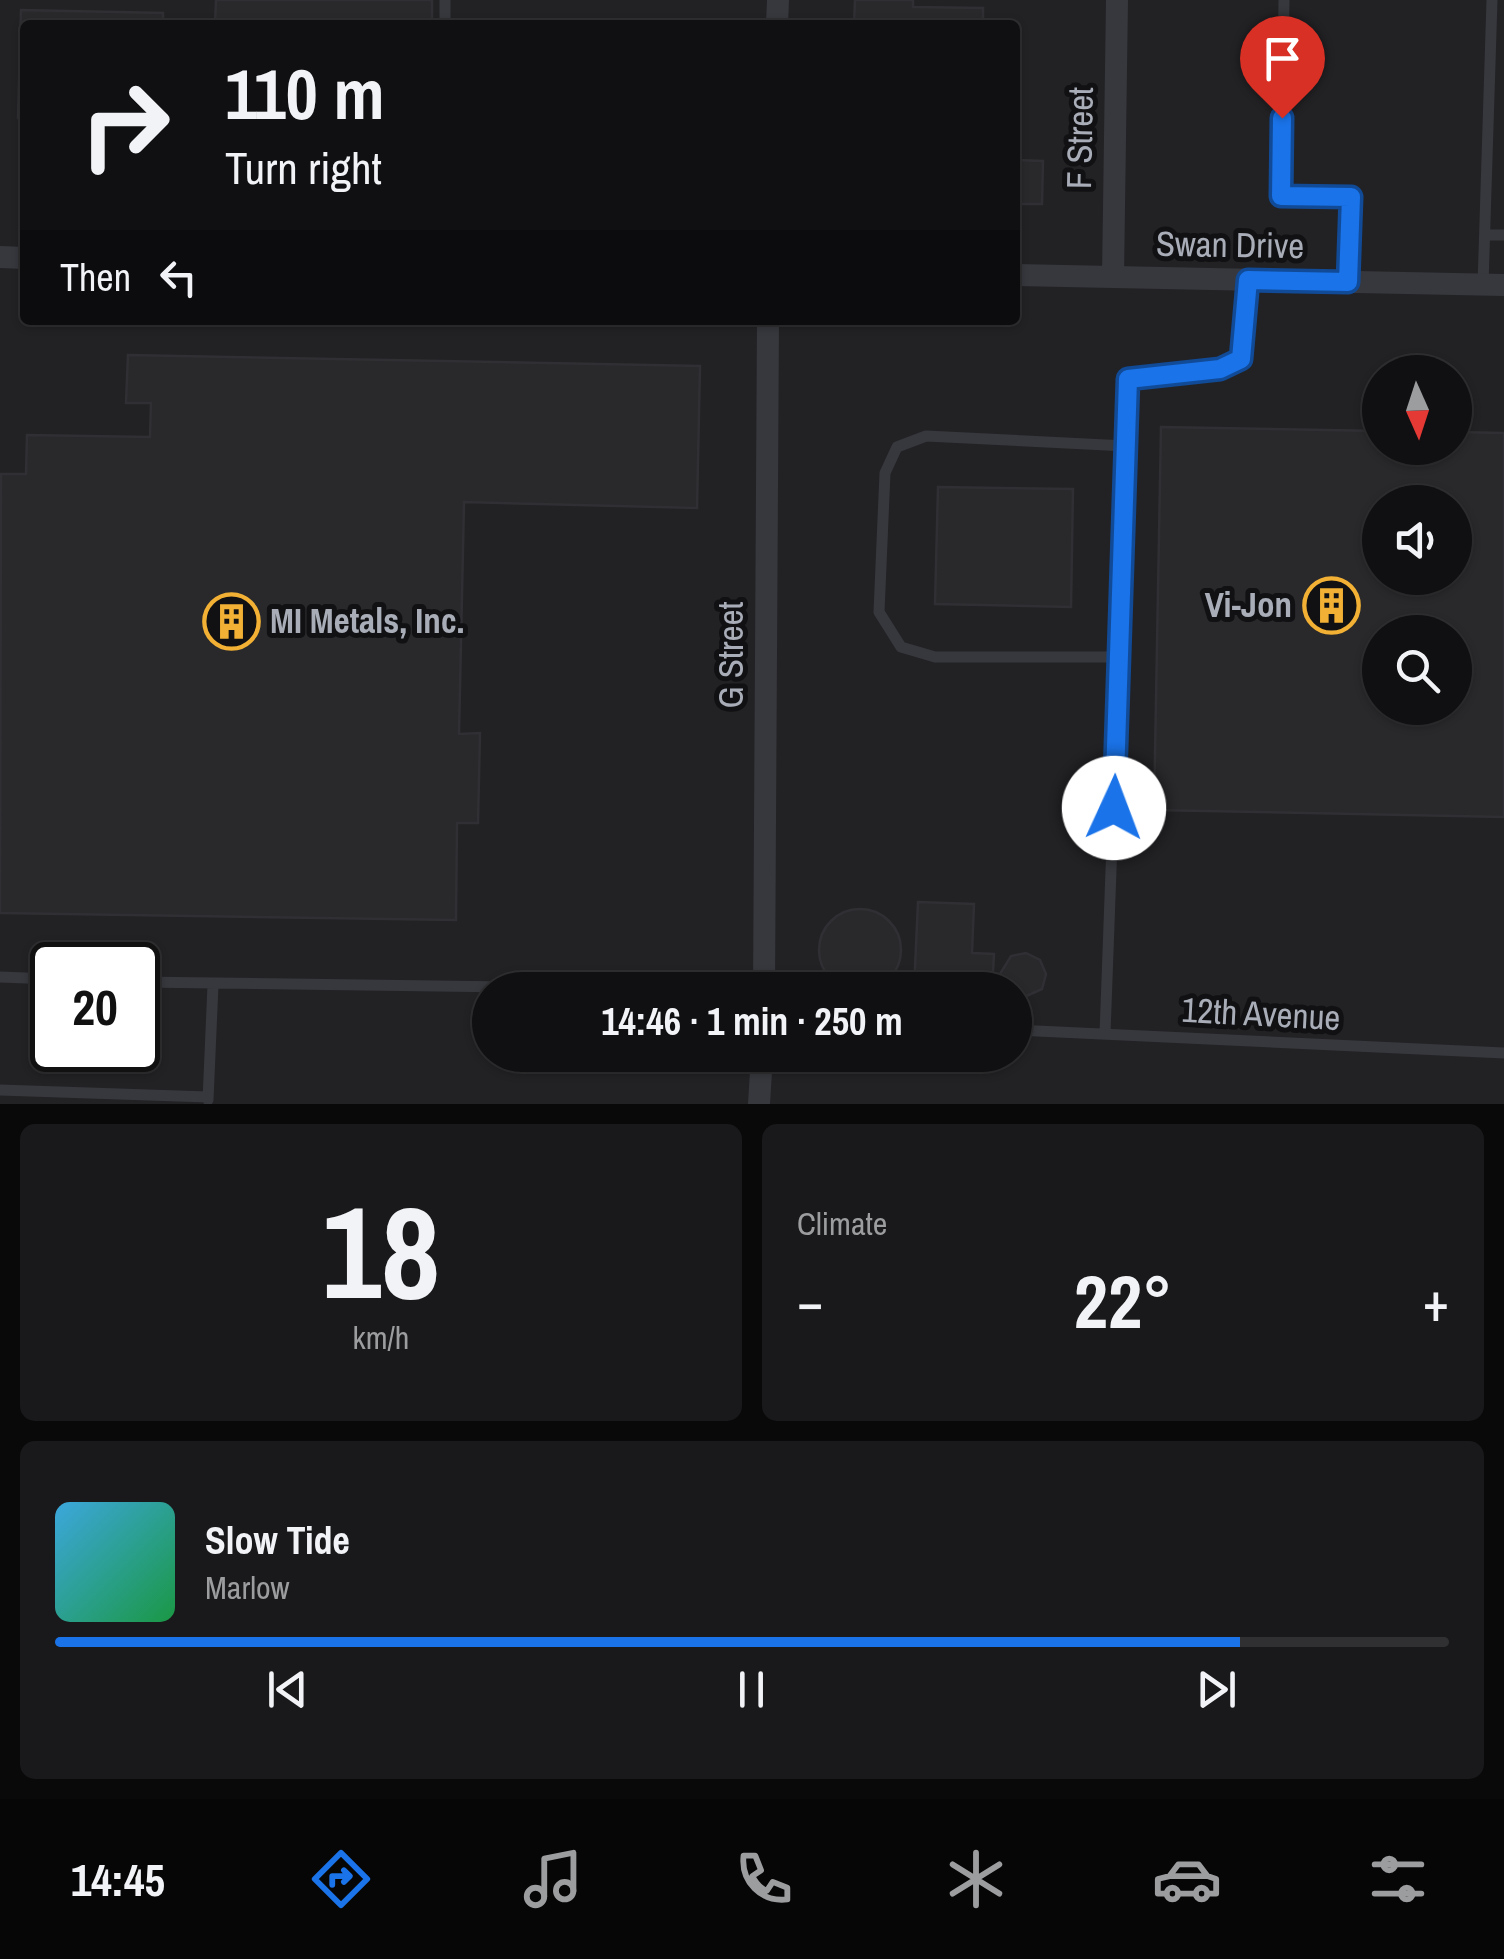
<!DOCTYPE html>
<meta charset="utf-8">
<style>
:root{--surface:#101012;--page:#19191b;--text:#f1f3f6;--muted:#9c9d9f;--line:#303032;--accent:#1a73e8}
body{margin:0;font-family:"Archivo Narrow",sans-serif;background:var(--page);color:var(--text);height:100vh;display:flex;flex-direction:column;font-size:38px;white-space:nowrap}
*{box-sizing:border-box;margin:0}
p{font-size:32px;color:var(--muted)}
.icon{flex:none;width:55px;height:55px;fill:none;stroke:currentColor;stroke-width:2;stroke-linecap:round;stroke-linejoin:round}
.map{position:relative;height:1104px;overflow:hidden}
.panel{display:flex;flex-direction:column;gap:20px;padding:20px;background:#09090a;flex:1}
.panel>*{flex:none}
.banner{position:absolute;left:20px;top:20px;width:1000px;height:305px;border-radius:10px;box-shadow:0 2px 8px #0004,0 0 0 2px var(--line);background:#101012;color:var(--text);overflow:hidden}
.needle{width:65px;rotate:177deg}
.fabs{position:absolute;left:1362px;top:355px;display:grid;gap:20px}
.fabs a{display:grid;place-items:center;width:110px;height:110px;border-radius:50%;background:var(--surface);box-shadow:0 2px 8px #0004,0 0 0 2px var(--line);font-size:50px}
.speed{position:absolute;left:30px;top:942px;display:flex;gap:20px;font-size:50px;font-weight:700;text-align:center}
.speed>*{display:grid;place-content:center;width:130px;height:130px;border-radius:50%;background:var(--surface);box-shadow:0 2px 8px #0004,0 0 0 2px var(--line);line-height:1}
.speed .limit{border:5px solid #111;border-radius:15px;background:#fff;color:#111}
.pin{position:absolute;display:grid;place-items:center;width:85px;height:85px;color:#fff;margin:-102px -42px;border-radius:50% 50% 50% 0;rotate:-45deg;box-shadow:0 0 10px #0007}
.pin .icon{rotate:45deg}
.me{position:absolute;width:110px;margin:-55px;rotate:2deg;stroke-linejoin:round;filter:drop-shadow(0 0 8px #0008)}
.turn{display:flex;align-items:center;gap:35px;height:210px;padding:0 40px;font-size:45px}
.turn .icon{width:130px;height:130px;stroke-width:2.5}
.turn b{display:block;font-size:70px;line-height:85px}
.then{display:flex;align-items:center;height:95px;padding:0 40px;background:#0003;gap:20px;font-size:38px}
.big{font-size:75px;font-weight:700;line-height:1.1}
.panel .tile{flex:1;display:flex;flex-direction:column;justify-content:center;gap:15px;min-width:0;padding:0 35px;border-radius:15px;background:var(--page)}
.panel .dial{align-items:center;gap:0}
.dial b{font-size:130px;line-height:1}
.song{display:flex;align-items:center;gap:30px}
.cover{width:120px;height:120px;border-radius:15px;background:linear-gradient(135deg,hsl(200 70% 55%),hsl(140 70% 35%))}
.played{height:10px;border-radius:5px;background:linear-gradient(90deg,var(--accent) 85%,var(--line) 85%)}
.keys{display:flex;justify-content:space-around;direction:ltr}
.heat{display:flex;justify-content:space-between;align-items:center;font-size:55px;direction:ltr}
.panel .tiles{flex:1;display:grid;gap:20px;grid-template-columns:1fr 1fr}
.tile:last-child{grid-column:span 2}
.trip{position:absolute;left:472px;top:972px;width:560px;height:100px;border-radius:50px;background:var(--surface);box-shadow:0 2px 8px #0004,0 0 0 2px var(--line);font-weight:700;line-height:100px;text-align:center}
.tab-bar{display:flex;height:160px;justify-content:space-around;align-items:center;background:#060607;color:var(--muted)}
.tab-bar .icon{width:70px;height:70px}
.tab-bar .on{color:var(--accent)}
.tab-bar b{font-size:45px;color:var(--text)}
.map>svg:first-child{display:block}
.built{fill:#222225;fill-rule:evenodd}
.building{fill:#29292c;stroke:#303034;stroke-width:2.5;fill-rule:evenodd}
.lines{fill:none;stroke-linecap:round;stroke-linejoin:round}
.lane{stroke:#37383d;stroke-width:11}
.street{stroke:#37383d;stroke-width:22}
.route-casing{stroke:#114b97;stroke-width:25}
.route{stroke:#1a73e8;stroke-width:18}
.labels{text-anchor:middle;stroke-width:10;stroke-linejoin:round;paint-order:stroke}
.street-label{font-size:35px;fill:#a8adb8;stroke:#111113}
.poi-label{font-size:35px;font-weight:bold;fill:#a8adb8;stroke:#111113;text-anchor:end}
</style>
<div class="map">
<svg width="1504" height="1104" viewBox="0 0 1504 1104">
<rect width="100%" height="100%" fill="#161618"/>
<path class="built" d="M0 0H1504V1104H0ZM25 25H1015V320H25ZM1380 372H1455V448H1380ZM1380 502H1455V578H1380ZM1380 632H1455V708H1380ZM52 965H138V1050H52ZM490 990H1015V1055H490Z"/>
<path class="building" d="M216 0H432V25H215Z
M855 0H913V7L983 8V25H854Z
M21 10 163 13V25H25V118H18Z
M1015 160 1043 161 1042 204H1015Z
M128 355 700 366 697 508 464 502 459 734 480 733 478 823H457L456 920 0 913 1 474H26L27 435 150 437 151 403H126Z
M1161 427 1380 431V448H1455V432L1504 433V817L1154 810ZM1380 502H1455V578H1380ZM1380 632H1455V708H1380Z
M938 487 1073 489 1071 607 935 604Z
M918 902 974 904 972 953 994 954 992 990H914Z
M819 950a41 41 0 1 1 82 0a41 41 0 1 1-82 0Z
M1026 953 1040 960 1046 974 1042 989 1022 998 1015 997V990L1004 988 1000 974 1011 956Z"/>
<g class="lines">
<path class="lane" d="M1284 0 1281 196 1351 197 1348 282
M445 25V0
M1485 235H1504
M1483 285 1492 0
M1119 657H935L901 647 879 612 885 473 897 447 926 436 1126 446
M0 977 52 979
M138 982 514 987
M1015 1030 1504 1053
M1105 1034 1129 379 1220 369 1241 359 1248 280
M0 1090 208 1097
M208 1100 213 985"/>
<path class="street" d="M777 25 778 0
M0 257 25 258
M1015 275 1504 285
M1113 277 1117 0
M764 990 768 320
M759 1104 762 1055"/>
</g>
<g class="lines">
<defs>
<path id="route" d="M1114 808 1128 379 1220 369 1241 359 1248 280 1348 282 1351 197 1281 196 1282 118"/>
</defs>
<use href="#route" class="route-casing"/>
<use href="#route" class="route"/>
</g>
<defs>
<symbol id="building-ring" viewBox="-11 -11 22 22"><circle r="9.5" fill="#111113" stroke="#f2b134" stroke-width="1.5"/><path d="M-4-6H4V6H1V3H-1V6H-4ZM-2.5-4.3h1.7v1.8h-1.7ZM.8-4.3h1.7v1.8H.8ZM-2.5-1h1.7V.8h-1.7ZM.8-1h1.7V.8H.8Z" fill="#f2b134"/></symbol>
</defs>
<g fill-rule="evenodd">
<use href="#building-ring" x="1300" y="574" width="63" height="63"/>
<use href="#building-ring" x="200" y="590" width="63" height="63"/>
</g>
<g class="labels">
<g class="street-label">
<text transform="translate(1080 138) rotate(-89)" y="12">F Street</text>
<text transform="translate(1230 245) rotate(1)" y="12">Swan Drive</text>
<text transform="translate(731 655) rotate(-90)" y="12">G Street</text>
<text transform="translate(1261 1014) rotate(3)" y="12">12th Avenue</text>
</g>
<g class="poi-label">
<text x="1292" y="617">Vi-Jon</text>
<text x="270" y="633" text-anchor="start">MI Metals, Inc.</text>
</g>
</g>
</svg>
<div class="fabs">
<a><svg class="needle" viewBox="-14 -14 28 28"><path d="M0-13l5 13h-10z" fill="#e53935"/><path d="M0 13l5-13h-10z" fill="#9c9d9f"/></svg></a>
<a><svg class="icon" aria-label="sound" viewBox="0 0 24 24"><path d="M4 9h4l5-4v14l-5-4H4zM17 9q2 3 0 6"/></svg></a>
<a><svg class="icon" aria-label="search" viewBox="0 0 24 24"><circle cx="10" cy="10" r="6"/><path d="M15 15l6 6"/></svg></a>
</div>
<div class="speed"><div class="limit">20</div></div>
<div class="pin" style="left:1282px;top:118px;background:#d93025"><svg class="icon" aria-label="arrive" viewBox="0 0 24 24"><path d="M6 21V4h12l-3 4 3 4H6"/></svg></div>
<svg class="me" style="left:1114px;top:808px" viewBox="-20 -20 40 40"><circle r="19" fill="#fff"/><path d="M0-13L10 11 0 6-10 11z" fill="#1a73e8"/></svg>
<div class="trip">14:46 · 1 min · 250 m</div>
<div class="banner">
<div class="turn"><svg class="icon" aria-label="right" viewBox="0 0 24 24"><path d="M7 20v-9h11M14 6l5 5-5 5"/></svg><div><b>110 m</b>Turn right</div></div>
<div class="then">Then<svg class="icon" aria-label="left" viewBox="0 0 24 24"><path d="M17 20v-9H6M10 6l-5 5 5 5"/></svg></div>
</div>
</div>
<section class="panel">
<div class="tiles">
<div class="tile dial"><b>18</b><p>km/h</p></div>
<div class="tile"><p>Climate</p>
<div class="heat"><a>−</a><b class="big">22°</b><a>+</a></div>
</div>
<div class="tile">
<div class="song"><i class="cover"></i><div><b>Slow Tide</b><p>Marlow</p></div></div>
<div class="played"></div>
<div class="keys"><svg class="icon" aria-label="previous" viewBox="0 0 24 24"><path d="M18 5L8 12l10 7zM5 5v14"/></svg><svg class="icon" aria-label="pause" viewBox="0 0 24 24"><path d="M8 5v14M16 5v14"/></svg><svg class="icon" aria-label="next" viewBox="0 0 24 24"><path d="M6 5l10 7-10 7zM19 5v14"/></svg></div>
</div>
</div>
</section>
<nav class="tab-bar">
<b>14:45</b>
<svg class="icon on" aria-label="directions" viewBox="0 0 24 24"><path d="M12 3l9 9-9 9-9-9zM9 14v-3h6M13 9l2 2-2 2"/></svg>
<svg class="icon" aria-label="music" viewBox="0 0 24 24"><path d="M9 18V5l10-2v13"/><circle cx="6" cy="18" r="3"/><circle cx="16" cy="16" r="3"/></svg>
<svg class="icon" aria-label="phone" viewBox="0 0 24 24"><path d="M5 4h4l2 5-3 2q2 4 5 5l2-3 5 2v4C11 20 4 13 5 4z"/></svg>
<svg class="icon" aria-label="climate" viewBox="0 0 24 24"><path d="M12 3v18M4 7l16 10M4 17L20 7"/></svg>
<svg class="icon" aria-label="car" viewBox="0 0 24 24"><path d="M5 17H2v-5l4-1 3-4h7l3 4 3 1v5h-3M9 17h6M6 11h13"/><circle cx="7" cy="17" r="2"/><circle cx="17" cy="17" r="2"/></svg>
<svg class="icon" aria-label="filters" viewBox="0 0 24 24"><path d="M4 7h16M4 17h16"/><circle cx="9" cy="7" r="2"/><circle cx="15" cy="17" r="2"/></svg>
</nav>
